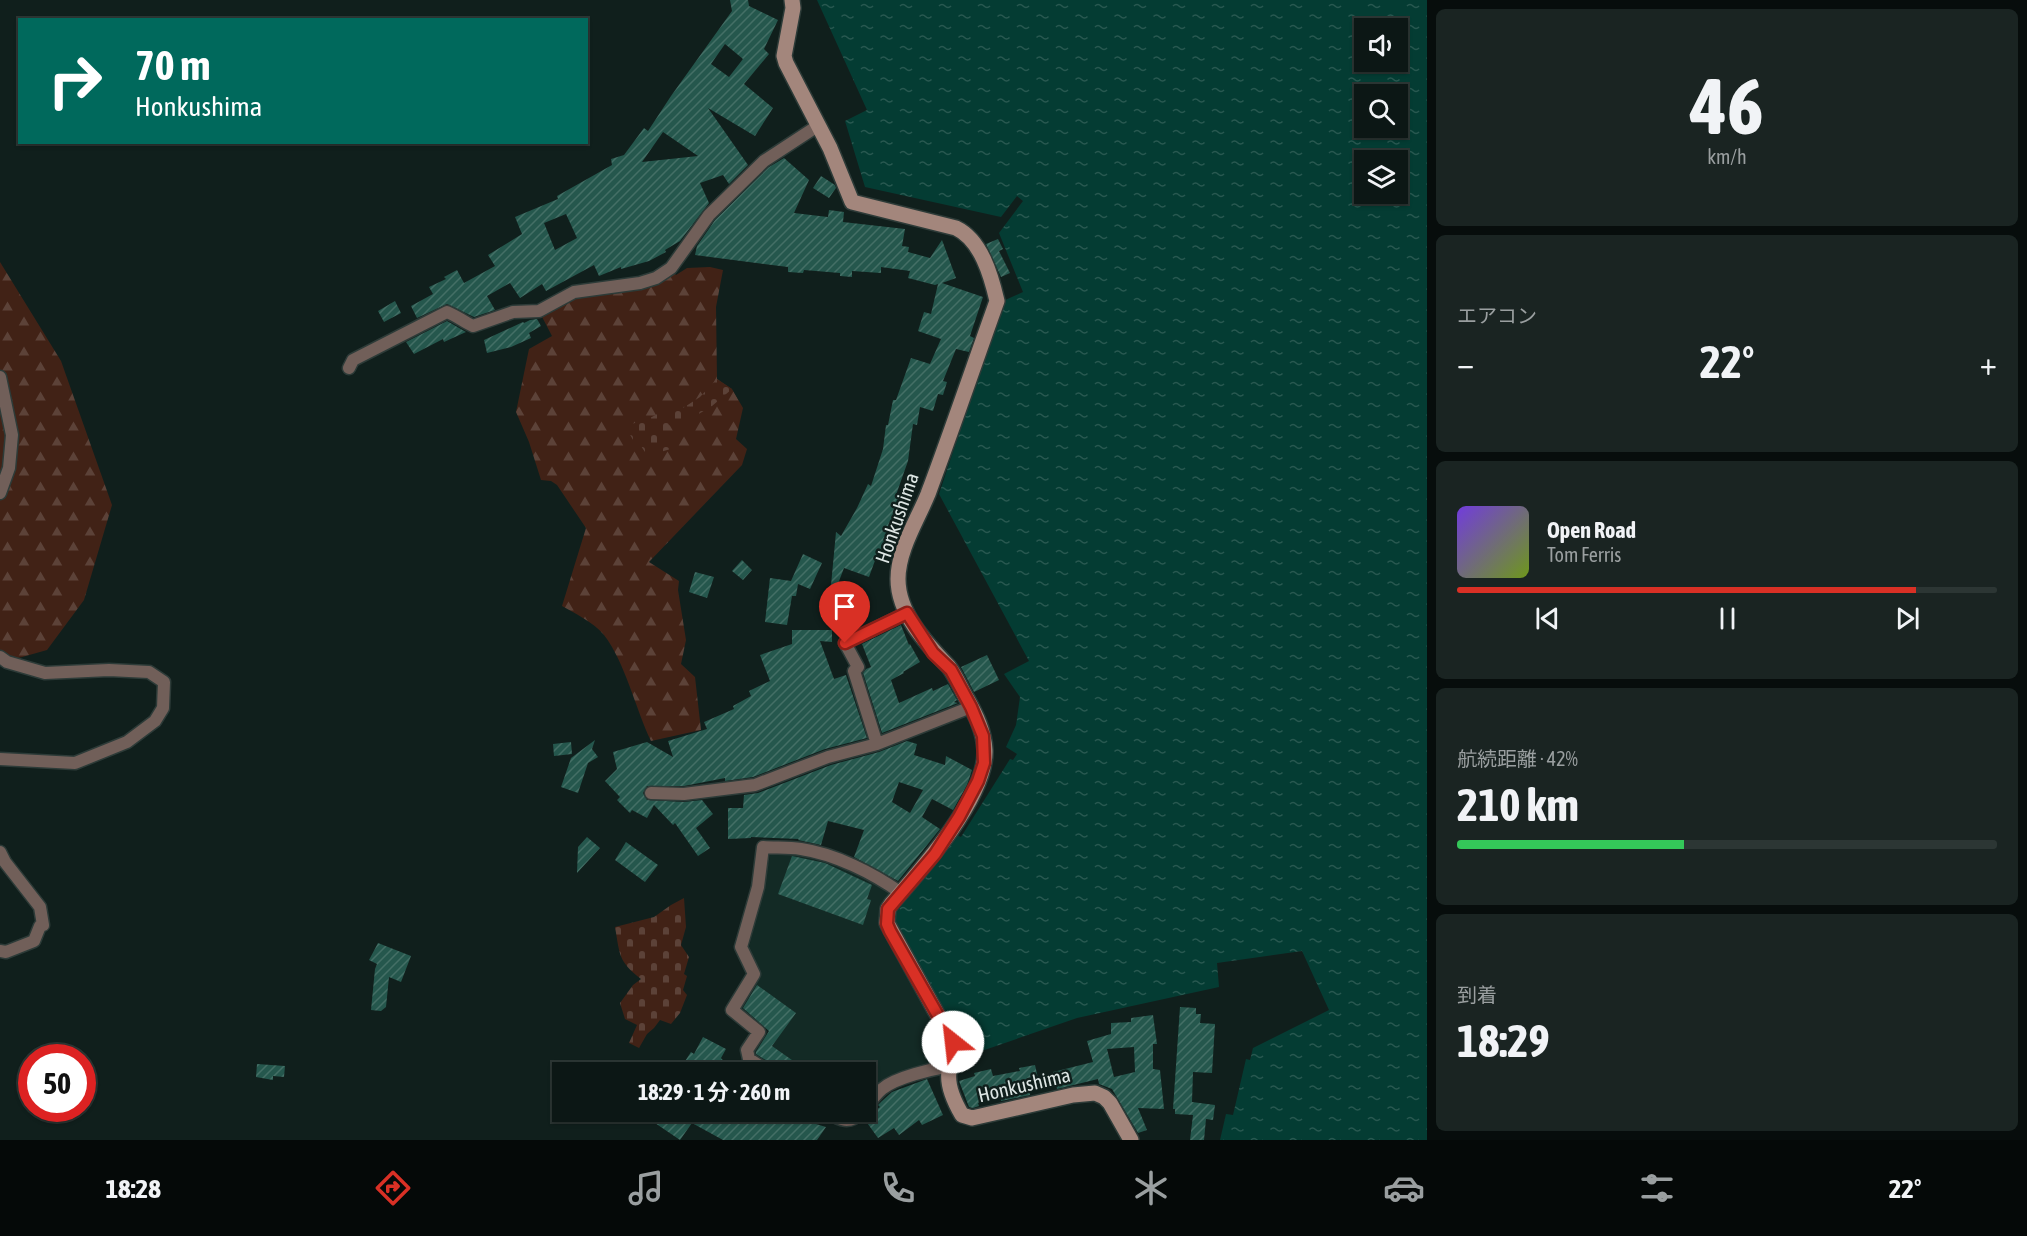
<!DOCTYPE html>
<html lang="ja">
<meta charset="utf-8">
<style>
:root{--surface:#0c1715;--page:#1a2422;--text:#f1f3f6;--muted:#9a9fa0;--line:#2c3634;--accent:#d93025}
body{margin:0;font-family:"Asap Condensed","Noto Sans JP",sans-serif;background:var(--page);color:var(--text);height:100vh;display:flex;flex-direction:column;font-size:22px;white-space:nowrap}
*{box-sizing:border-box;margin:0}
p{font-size:20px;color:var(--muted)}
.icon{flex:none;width:33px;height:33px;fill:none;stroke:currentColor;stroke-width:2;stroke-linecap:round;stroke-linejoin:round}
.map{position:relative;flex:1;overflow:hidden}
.side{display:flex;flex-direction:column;gap:9px;padding:9px;background:#070d0c;width:600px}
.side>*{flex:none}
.hud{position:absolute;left:18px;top:18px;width:570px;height:126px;border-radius:0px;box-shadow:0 2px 4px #0004,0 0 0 2px var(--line);background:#00695c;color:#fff;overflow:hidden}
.buttons{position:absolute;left:1354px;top:18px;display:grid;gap:12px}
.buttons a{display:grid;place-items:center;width:54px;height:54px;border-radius:0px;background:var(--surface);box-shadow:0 2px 4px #0004,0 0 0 2px var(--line);font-size:30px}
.speed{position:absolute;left:18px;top:1044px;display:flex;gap:12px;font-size:30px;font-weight:700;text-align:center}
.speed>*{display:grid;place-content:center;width:78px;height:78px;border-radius:50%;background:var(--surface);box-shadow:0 2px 4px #0004,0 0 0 2px var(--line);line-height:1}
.speed .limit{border:9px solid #d22;background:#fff;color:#111}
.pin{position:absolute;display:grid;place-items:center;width:51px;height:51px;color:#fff;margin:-62px -26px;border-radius:50% 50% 50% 0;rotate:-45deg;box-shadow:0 0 6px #0007}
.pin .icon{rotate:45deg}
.me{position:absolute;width:66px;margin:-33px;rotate:331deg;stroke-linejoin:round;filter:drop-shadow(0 0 4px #0008)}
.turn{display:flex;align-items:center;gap:21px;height:126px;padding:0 18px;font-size:27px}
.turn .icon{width:78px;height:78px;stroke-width:2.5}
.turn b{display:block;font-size:42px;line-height:51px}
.big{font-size:45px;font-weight:700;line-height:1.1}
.side .widget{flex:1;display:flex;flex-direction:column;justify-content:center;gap:9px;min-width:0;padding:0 21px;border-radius:9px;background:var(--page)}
.side .dial{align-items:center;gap:0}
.dial b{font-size:78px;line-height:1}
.song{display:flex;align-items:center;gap:18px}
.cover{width:72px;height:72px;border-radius:9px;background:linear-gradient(135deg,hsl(260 70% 55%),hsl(80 70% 35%))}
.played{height:6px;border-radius:3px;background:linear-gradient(90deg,var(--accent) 85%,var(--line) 85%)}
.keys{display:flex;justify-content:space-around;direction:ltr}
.heat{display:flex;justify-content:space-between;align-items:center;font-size:33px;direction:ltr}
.charge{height:9px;border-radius:4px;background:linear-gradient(90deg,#34c759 42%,var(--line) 0)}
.trip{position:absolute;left:552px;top:1062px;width:324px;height:60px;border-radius:0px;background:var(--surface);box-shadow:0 2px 4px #0004,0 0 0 2px var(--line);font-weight:700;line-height:60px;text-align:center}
.tabs{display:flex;height:96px;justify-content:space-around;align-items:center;background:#050908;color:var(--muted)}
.tabs .icon{width:42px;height:42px}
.tabs .current{color:var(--accent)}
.tabs b{font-size:27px;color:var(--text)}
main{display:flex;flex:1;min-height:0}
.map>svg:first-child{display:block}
.built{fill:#132a25}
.forest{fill:url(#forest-firs)}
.cemetery{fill:url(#cemetery-stones)}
.water{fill:url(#water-ripples);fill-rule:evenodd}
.building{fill:url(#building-hatch);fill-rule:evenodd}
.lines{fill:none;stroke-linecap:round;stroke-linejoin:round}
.minor-casing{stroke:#2d3b38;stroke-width:15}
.secondary-casing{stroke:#2d3b38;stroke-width:18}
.minor{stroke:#715f59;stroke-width:12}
.secondary{stroke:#a3867c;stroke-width:15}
.route-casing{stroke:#8d1f18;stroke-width:15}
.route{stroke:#d93025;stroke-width:10}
.labels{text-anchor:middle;stroke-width:5;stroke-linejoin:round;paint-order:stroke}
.street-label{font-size:20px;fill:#dde6e4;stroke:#101f1c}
</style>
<main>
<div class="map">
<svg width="1427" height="1140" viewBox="0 0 1427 1140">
<defs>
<pattern id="forest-firs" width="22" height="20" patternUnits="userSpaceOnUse" patternTransform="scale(1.5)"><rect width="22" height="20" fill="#412216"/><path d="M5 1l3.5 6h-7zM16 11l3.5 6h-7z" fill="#5c4238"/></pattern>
<pattern id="cemetery-stones" width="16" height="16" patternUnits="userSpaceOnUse" patternTransform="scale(1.5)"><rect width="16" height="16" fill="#412216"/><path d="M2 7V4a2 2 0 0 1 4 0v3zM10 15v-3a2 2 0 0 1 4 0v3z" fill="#5c4238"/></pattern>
<pattern id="water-ripples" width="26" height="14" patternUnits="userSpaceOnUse" patternTransform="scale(1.5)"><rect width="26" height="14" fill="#043c33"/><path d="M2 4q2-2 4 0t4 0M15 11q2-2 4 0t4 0" fill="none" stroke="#285850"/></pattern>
<pattern id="building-hatch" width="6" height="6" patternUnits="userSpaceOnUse" patternTransform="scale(1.5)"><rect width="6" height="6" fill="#25574d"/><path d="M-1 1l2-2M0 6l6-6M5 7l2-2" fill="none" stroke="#446f66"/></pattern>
</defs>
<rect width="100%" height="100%" fill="#101f1c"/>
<path class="built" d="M771 851 800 853 882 883 893 892 879 910 881 928 941 1033 945 1041 944 1059 881 1083 866 1101V1072H778L753 1054 769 1031 738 1008 757 971 748 952Z"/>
<path class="forest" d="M0 262 61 361 112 505 84 600 47 650 8 661 0 659Z
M710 267 723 270 716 307 717 379 732 389 743 408 736 439 747 449 742 465 649 562 679 581 678 590 686 640 681 664 695 677 701 730 651 741C636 710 625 662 604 635 593 622 576 614 562 606L586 528 557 485 551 481 541 480 529 442 516 412 529 349 552 336 539 311 574 292 640 283 671 268 676 275 687 268Z"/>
<path class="cemetery" d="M717 379 732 389 712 406 692 418 667 426 674 448 657 453 649 458 639 443 636 445 625 426 648 419 665 410 683 408 700 397Z
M684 898 686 927 681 945 689 957 684 974 687 976 683 990 687 995 680 1013 671 1024 660 1020 654 1028 647 1034 639 1048 629 1043 637 1025 625 1019 620 1003 633 985 641 979C618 961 620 955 615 927L654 917 671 905Z"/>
<path class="water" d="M817 0H1427V1140H1220L1226 1114 1233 1115 1246 1059 1250 1060 1253 1048 1329 1010 1302 951 1217 963 1219 987 1077 1018 967 1056 893 926 895 912 940 859 955 834 961 837 1010 759 1013 760 1017 754 1006 747 1016 725 1020 697 1004 674 1029 661 939 494 1003 301 1023 292 999 233 1023 201 1017 196 1001 217 865 187 845 121 867 110ZM1365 28H1398V62H1365ZM1365 94H1398V128H1365ZM1365 160H1398V194H1365Z"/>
<path class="building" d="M730 0H748L749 6 778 20 764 49 769 54 744 84 773 108 755 136 708 108 748 165 729 184 723 175 700 183 709 203 680 241 665 250 666 252 649 261 621 269V267L599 276 594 265 546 291 542 284 520 298 510 283 487 296 495 310 474 317 447 304 417 318 411 306 433 294 429 287 446 279 444 277 457 270 464 283 495 266 488 255 522 234 515 217 558 199 557 196 612 165 611 159 624 155 644 128 648 131 671 96 732 11ZM725 44 743 59 729 77 711 64ZM663 132 698 156 642 162ZM566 214 577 238 555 250 544 223Z
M784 158 809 180 794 213 828 217 829 210 844 212 843 222 905 229 902 246 909 247 908 252 930 258 942 240 956 278 942 283 983 297 970 336 974 338 969 352 956 349 943 381 947 382 943 395 938 394 933 411 920 407 917 425 913 424 908 461 896 495 904 499 894 520 902 524 886 559 877 555 869 577 844 568 833 597 830 596 836 532 841 536 857 508 868 484 871 486 883 449 886 425H888L893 400H896L911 358 930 364 941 339 918 331 924 312 931 314 938 284 935 285 908 278 910 271 881 267V273L852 271V277L840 276V273L804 270 803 273 788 272V267L695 255 697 246 715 220 769 167Z
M821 176 835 185 836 188 829 198 813 188Z
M998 239 1003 249 999 251 1010 273 1001 277 986 244Z
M395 301 401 313 384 322 378 311Z
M537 319 541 326 529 333 531 338 511 347 487 353 484 340 523 322 524 323 530 320Z
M447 321 466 332 444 342 443 339 414 354 406 342Z
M803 554 822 563 810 589 798 584 796 596H792L787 625 765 622 770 578 791 581Z
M742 560 752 570 743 580 732 571Z
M695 572 714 577 707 598 689 592Z
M829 605 840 606 839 626 827 625Z
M901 625 909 645 910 644 920 662 903 672 904 673 891 680 899 703 932 688 933 691 948 684 957 700 954 702 958 703 882 733 863 673 866 669 871 667 862 644Z
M792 630H832V642L820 641 834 679 846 675 867 738 825 749 753 777 725 781V778L684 786H647L643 793 647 800 684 802 702 800 713 814 696 828 710 848 698 856 675 823 673 825 654 805 647 818 632 810 630 813 617 800 620 797 605 781 617 769 613 752 647 742 673 757 668 741 707 729 704 722 734 709 733 706 751 696 749 691 770 681 760 655 792 644Z
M987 655 999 680 974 692 961 667Z
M595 740 592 749 598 757 588 763 578 793 561 787 571 758Z
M907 741 917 744 914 755 945 765 946 756 972 770 967 785 953 810 932 799 922 817 940 829 898 881 854 857 864 830 828 821 821 845 798 840 799 839 751 837V838L728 839V808H743L744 795 758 793 831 765 879 752ZM899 782 923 790 910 813 892 802Z
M571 742 572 754 554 756 553 744Z
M587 837 600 848 577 873 578 847Z
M626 842 658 865 645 882 615 860Z
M792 856 825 863 872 885 867 899 871 900 863 925 778 894Z
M378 943 411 956 401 982 389 977 386 1007 381 1011 371 1010 375 969 377 964 369 960Z
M757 985 796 1013 772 1046 809 1072H778L774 1065 756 1054V1052L769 1031 743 1008Z
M1180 1007 1196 1008V1014H1201L1200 1023 1215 1024 1212 1073 1193 1072 1192 1102 1215 1105 1213 1120 1206 1119 1204 1140H1190L1193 1115 1175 1114V1109H1173Z
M1153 1015 1157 1044H1153V1069L1160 1070 1164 1109 1138 1108 1147 1130 1138 1133 1112 1089 1099 1084 1098 1079 1057 1089 1053 1072 1093 1062 1087 1041 1111 1034V1023L1131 1022V1018ZM1134 1047 1135 1072 1114 1077 1107 1049Z
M703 1037 726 1049 721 1058 733 1072H678L691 1052 694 1054Z
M257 1064 285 1066 284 1077 273 1076V1080L256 1077Z
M1035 1065 1038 1078 1028 1080 1030 1095 1001 1101V1098L978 1103 979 1106 973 1108 969 1107 959 1081 975 1076 974 1073 991 1069 993 1076 1020 1071 1019 1068Z
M927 1079 943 1115 922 1125 919 1120 899 1135 894 1128 878 1138 865 1120 869 1115 880 1107 878 1105 882 1101 892 1092Z
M656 1112H799L796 1118 826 1127 817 1140H723L692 1123 680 1140 652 1121Z"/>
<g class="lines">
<defs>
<path id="minor" d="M349 368 353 360 447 312C457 316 464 322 473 326L513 312 539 311 574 292 640 283 656 278 671 268 709 215 764 161 819 125
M0 377 12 435 9 468 0 493
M0 657 7 662 45 673 109 670 149 672 164 682 163 708 155 721 127 742 75 763 0 759
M877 744 854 671 858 667 845 643 907 613
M651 793 684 794 755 785 828 757 877 744 971 707
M0 852 5 862 40 907 43 925 40 926 34 941 6 952 0 951
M769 1072 749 1059 747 1050 759 1032 732 1010 754 974 741 947 758 887 763 847C775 848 788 847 801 849 835 854 873 873 901 893
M866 1107C871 1101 876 1094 882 1089 896 1077 933 1069 950 1066
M827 1112C840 1120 850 1125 861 1112"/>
<path id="secondary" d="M792 0 793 8 784 56 786 63 830 148 852 202 956 228C981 240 991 275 997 301 974 365 952 430 928 494 917 521 898 550 898 579 898 614 926 643 949 667 956 676 961 689 967 699 976 715 984 731 985 750 987 796 922 869 892 903L888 909 887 923 953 1043C955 1054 950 1061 949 1072 947 1085 955 1103 962 1115L972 1118 1073 1095 1095 1093 1104 1097 1110 1103 1131 1140"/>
</defs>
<use href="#minor" class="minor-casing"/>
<use href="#secondary" class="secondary-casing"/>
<use href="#minor" class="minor"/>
<use href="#secondary" class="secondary"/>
</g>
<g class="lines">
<defs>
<path id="route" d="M845 643 907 613 933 653 951 670 971 707 983 736 984 763 978 781 959 817 935 854 888 909 887 924 890 931 953 1042"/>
</defs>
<use href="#route" class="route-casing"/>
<use href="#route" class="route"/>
</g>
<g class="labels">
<g class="street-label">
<text transform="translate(897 518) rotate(-71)" y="7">Honkushima</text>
<text transform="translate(1024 1085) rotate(-13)" y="7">Honkushima</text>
</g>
</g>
</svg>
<div class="buttons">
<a><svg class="icon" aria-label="sound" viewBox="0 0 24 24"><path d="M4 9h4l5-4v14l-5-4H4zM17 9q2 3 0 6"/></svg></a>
<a><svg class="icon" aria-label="search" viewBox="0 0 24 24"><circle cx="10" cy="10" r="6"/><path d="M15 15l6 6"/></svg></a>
<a><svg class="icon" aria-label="layers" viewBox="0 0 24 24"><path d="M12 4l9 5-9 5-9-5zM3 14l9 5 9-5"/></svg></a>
</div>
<div class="speed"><div class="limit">50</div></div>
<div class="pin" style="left:845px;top:643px;background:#d93025"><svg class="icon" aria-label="arrive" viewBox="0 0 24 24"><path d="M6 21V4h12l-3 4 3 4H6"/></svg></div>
<svg class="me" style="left:953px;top:1042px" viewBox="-20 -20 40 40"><circle r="19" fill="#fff"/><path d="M0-13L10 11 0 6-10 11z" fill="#d93025"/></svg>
<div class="trip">18:29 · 1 分 · 260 m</div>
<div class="hud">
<div class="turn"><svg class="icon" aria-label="right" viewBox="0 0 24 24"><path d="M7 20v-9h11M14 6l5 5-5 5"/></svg><div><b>70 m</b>Honkushima</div></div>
</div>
</div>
<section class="side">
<div class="widget dial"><b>46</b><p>km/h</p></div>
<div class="widget"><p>エアコン</p>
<div class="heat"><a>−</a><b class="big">22°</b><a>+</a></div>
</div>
<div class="widget">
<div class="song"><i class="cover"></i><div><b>Open Road</b><p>Tom Ferris</p></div></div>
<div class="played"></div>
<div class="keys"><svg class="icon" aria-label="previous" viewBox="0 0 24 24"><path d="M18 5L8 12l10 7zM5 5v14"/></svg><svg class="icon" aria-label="pause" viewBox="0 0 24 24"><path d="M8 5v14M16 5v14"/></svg><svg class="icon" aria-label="next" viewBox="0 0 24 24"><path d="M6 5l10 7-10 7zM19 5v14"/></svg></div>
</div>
<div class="widget"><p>航続距離 · 42%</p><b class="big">210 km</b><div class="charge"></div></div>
<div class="widget"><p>到着</p><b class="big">18:29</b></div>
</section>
</main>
<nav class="tabs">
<b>18:28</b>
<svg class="icon current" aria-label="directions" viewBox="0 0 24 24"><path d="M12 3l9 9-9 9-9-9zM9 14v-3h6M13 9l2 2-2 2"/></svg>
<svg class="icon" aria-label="music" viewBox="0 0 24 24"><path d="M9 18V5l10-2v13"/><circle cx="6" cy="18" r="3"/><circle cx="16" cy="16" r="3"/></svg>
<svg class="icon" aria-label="phone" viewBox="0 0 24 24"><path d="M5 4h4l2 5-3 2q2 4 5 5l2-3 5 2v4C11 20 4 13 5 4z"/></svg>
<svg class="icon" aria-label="climate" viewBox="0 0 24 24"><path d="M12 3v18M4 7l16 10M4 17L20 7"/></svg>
<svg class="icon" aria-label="car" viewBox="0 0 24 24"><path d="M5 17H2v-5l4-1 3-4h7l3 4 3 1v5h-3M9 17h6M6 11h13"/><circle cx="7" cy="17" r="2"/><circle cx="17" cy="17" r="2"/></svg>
<svg class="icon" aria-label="filters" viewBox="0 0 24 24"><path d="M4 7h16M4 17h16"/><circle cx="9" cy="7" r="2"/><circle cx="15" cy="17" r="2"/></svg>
<b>22°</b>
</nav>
